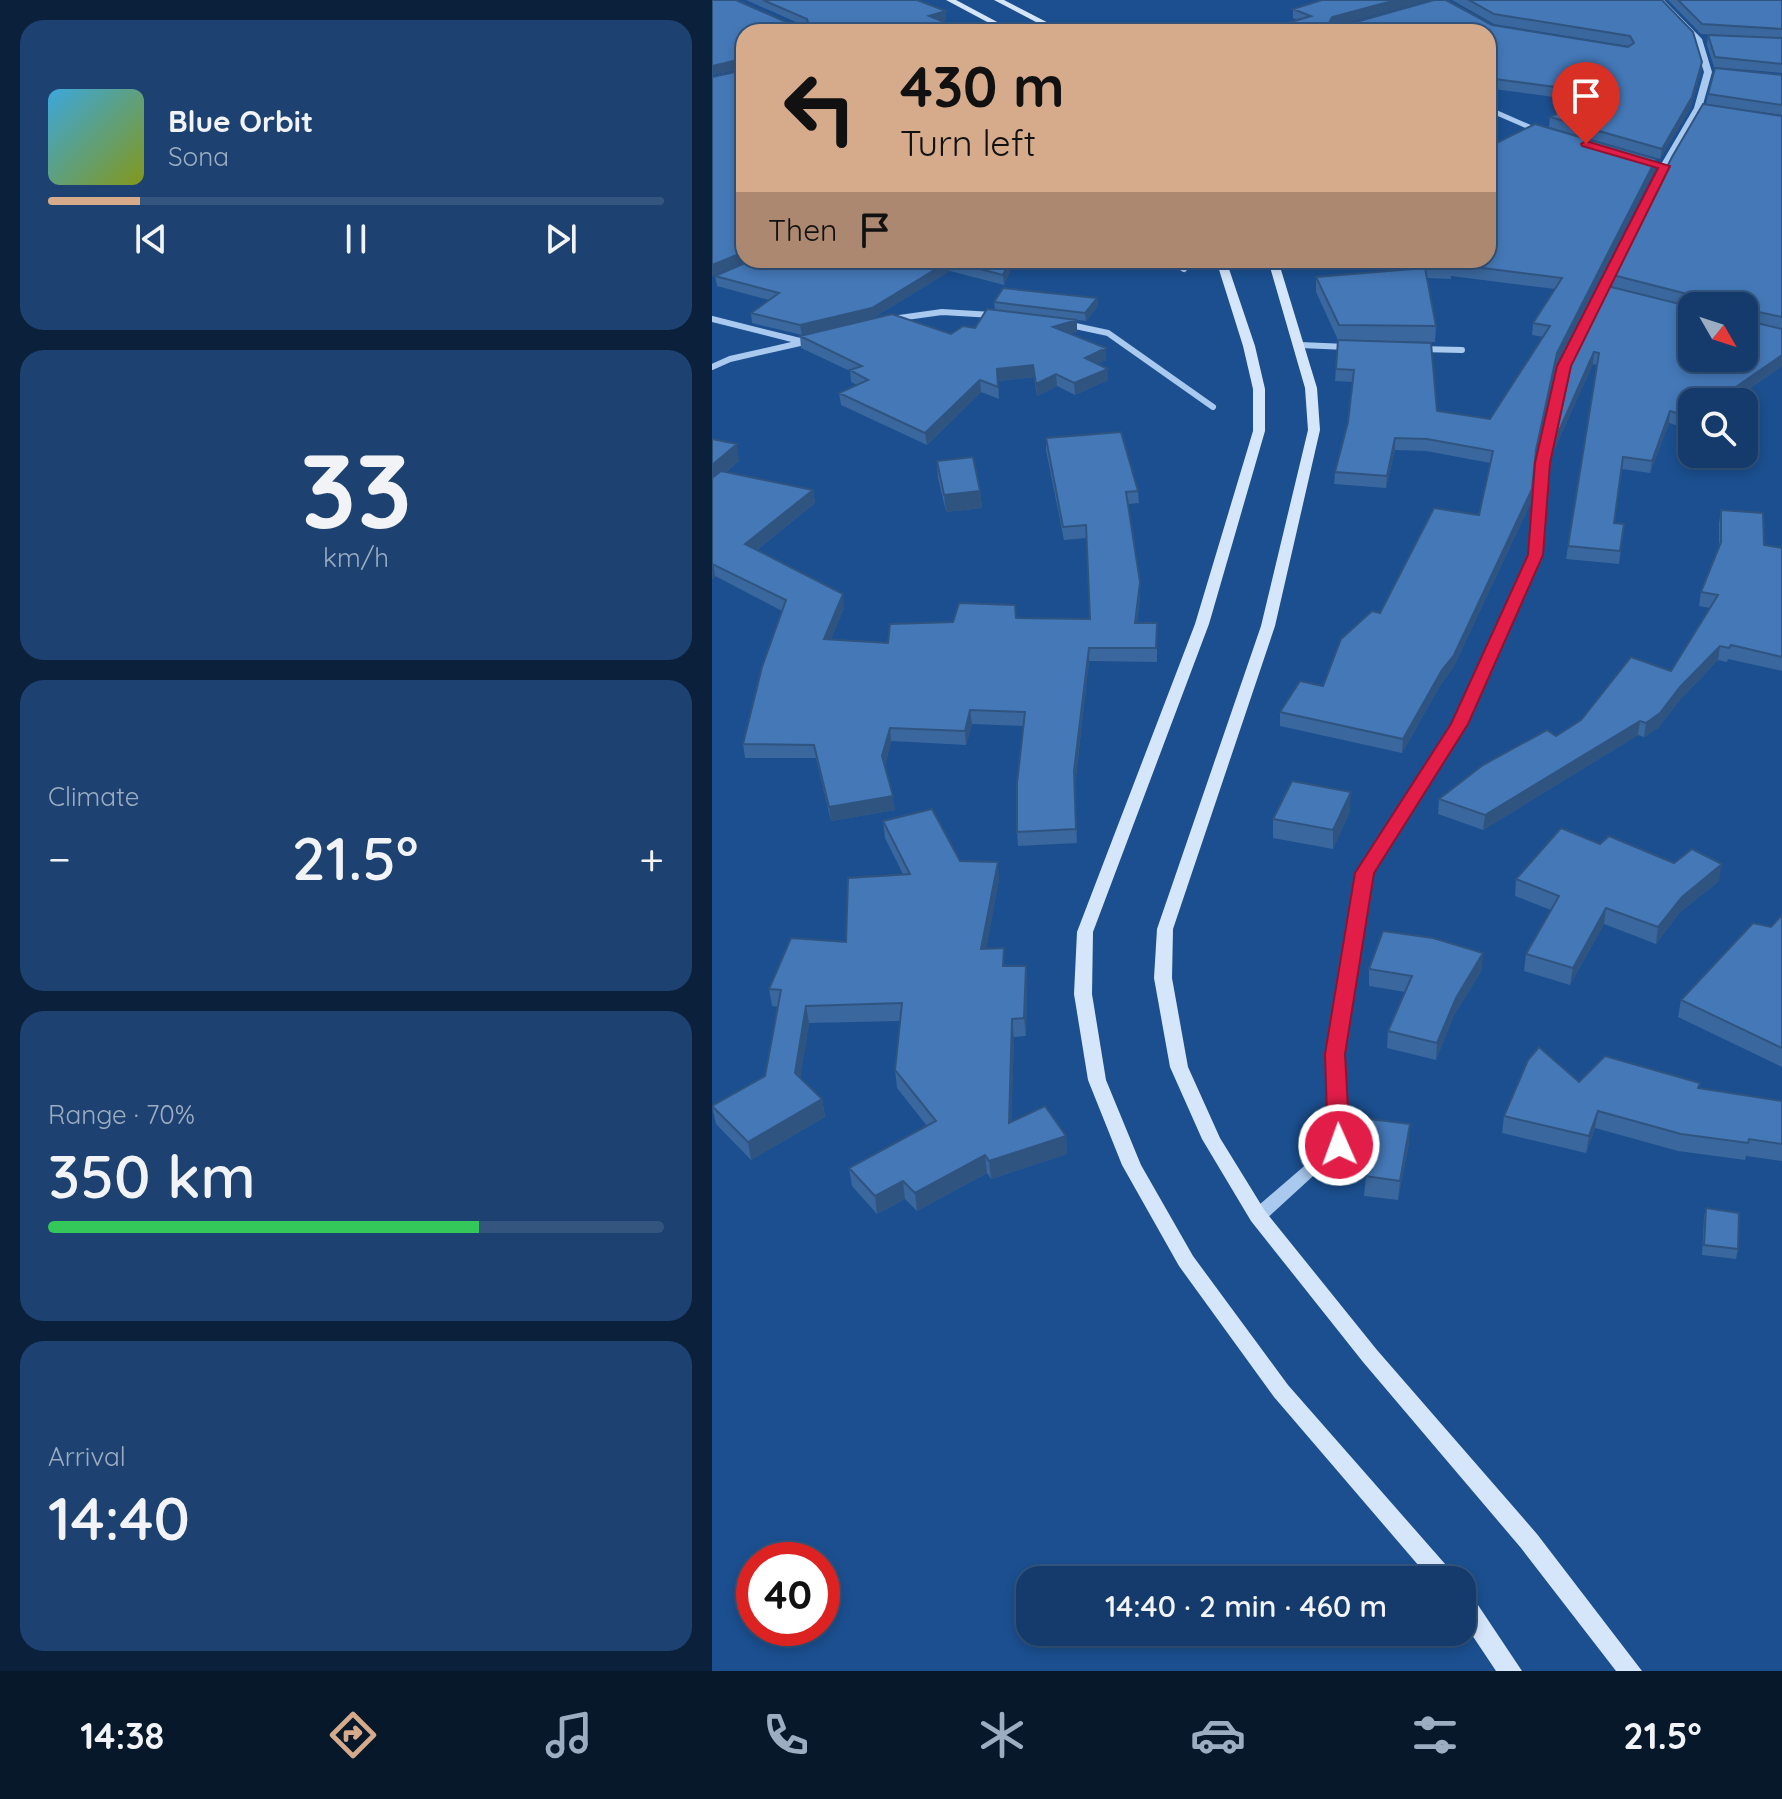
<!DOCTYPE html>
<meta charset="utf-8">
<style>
:root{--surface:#143b6b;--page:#1d4271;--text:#f1f3f6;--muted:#9dadc1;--line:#33557e;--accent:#d6ab8b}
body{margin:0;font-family:Quicksand,sans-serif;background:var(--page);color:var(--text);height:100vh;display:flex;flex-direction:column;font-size:30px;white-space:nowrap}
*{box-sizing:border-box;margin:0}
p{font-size:26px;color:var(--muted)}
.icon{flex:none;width:44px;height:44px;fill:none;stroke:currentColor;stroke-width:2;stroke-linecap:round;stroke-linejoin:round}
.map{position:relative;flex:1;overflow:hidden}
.sheet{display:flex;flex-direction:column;gap:20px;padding:20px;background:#0b203b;width:712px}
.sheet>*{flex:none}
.hud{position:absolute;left:24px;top:24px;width:760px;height:244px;border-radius:24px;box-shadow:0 4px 12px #0003,0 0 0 2px var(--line);background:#d6ab8b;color:#111;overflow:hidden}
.needle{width:52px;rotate:129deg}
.tools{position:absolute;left:966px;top:292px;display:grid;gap:16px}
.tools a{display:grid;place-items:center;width:80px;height:80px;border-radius:16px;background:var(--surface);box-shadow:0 4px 12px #0003,0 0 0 2px var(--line);font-size:40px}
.speed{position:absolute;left:24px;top:1542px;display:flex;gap:16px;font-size:40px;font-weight:700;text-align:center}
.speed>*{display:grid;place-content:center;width:104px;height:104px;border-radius:50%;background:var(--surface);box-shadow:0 4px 12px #0003,0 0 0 2px var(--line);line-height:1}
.speed .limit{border:12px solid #d22;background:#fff;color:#111}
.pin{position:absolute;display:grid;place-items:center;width:68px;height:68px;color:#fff;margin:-82px -34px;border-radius:50% 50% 50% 0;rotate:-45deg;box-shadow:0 0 8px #0007}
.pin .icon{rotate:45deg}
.me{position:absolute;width:88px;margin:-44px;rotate:358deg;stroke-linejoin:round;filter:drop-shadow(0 0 6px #0008)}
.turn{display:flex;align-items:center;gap:28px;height:168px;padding:0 32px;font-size:36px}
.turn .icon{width:104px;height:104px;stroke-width:2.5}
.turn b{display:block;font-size:56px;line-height:68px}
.then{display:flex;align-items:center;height:76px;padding:0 32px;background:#0003;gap:16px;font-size:30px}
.big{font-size:60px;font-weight:600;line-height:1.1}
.sheet .card{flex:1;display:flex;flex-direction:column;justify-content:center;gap:12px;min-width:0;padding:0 28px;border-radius:24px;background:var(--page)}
.sheet .dial{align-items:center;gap:0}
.dial b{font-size:104px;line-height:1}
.song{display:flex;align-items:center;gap:24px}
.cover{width:96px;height:96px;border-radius:12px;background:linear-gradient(135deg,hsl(200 70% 55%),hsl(70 70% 35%))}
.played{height:8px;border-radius:4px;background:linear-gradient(90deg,var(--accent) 15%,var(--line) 15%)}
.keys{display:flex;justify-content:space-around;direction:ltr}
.heat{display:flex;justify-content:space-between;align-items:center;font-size:44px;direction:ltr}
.charge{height:12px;border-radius:6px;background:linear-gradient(90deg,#34c759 70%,var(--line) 0)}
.trip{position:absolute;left:304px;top:1566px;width:460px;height:80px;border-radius:24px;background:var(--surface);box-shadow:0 4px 12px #0003,0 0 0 2px var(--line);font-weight:600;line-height:80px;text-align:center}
.menu{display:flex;height:128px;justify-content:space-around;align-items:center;background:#08182b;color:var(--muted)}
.menu .icon{width:56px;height:56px}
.menu .current{color:var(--accent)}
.menu b{font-size:36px;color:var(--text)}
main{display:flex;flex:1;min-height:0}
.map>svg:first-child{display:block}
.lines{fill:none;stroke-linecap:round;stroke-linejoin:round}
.minor-far1{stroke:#a9c9ee;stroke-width:5}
.minor{stroke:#a9c9ee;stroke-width:6}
.tertiary{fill:#a9c9ee;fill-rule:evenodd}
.secondary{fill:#d6e6fa;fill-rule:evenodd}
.wall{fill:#3a679d}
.shaded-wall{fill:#305480}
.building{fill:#4478b7;stroke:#305480;stroke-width:2}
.route{fill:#e11d48;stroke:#92132f;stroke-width:2}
</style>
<main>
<section class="sheet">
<div class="card">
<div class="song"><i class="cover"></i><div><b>Blue Orbit</b><p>Sona</p></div></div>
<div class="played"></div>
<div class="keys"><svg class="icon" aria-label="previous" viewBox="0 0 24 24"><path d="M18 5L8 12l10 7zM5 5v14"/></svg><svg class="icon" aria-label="pause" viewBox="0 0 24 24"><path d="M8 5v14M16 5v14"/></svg><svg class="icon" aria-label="next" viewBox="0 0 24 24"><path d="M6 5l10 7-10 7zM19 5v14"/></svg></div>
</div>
<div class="card dial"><b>33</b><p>km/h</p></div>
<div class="card"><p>Climate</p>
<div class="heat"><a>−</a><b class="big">21.5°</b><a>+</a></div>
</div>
<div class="card"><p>Range · 70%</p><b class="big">350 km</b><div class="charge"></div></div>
<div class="card"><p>Arrival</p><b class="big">14:40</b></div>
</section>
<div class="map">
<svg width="1070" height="1671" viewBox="0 0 1070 1671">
<rect width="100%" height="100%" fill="#1b4f8f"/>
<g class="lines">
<path class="minor-far1" d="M776 109 824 130
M457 260 472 269"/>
<path class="minor" d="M469 267 472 269
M0 319 88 341
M180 319 230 312 281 315
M354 324 396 333 501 407
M588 345 635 347
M708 349 750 350
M0 367 18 359 97 341"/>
<path class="tertiary" d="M944 0H952L990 39 1000 72 990 108 956 166 857 366 836 463 829 555 755 724 660 873 631 1054 635 1145 552 1221 546 1222 540 1221 537 1216 540 1211 619 1143 615 1054 646 873 741 724 817 555 826 463 847 366 948 166 982 108 992 72 982 40Z"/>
<path class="secondary" d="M234 0H244L304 32H294Z
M282 0H292L354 32H343Z
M504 260H514L543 346 553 389V431L497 624 381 932 380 994 394 1080 429 1165 481 1256 576 1385 741 1573 744 1580H719L562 1397 467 1266 410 1165 376 1080 362 994 365 932 483 624 541 431V389L531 346Z
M556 260H566L605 388 608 430 563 626 461 929 460 978 476 1067 508 1138 553 1211 665 1350 825 1534 930 1671H904L809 1548 651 1362 539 1221 490 1139 458 1067 442 978 445 929 549 626 596 430 593 388Z
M750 1590 758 1593 810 1671H784L750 1620Z"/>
</g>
<path class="wall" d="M0 0H24L90 29 95 27 34 0H205L234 11V20L230 21 257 32H32V68L0 75Z
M610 0 620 27 623 28 780 25 916 47 917 46 782 24 740 0H950L990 62 989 72 979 107 948 159 837 127 838 117 872 101 782 89 776 90V32H545L585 20 581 18V9Z
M956 0H1070V73L1002 67 995 45 996 35 1044 37 989 34Z
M1070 75V115L994 104 996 94Z
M1070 116V366L1018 402H980V430L957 423 938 473 910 469 902 523 912 524 907 564 854 559 885 365 881 364 841 452 843 440 895 286 1032 358V306L980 307 900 287 901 275Z
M944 159 943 169 844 365 823 462 819 502 741 668 729 684 690 753 568 726V712L611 686 668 613 767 515 778 463 714 451 683 450 674 488 622 484 623 472 636 422 641 382 623 381 626 340 725 411 778 419 831 337 820 335 821 323 843 289 739 276V279L715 278 724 326 723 342 626 340 604 292V277L679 271 644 260H776Z
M303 260 292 285 238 271 161 318 90 335 40 323 39 313 57 300 5 286 3 276 143 261Z
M385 298 386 306 374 321 283 310 282 302Z
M365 320V332L358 334 394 348V360L385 364 396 380 363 395 345 386 325 396 322 377 286 381 287 399 269 392 215 445 129 405 127 393 145 385 139 382 138 371 89 348 88 336 239 334 263 328Z
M334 438 426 491 427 503 416 504 428 596 425 623 445 637V662L377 661 363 785 365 843 306 846 305 832 311 726 260 724 254 745 179 741 173 766 183 810 119 821 104 758H33L31 744 70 611 3 576 0 579V439L27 461 14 472 101 490 103 503 45 550 132 608 119 639 176 643 241 622 304 618 378 619 374 538 352 540 334 450Z
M225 461 268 491 270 508 234 512 226 478Z
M1009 510 1052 545 1070 548V671L1016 659 1015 662 1006 660 966 702 946 728 932 737 926 735 771 830 726 814 727 799 844 736 959 671 998 608 987 606 989 592 1007 547V523Z
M638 811 621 849 561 838V819Z
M171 821 248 861 287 879 274 949 294 966H314L315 983 314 1036 302 1037 299 1122 354 1136 355 1154 279 1179 275 1173 205 1211 193 1199 165 1214 140 1186 137 1168 215 1126 185 1088 183 1070 188 1021 97 1023 88 1078 110 1099 113 1117 39 1160 4 1124 0 1106 53 1076 66 1007 60 1006 57 989 134 942 191 874 173 838Z
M888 844 962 863 1007 881 967 913 944 944 892 924 858 985 812 971 814 954 839 910 803 896 804 879Z
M1070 915V1067L966 1017 969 1000 1059 927Z
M657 969 770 970 742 1015 724 1060 675 1048 676 1031 693 992 657 986Z
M867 1082 987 1088 1070 1101V1161L1034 1156 1033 1160 966 1151 883 1128 874 1153 790 1133 792 1116Z
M697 1143 686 1200 652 1196 655 1167 644 1165 645 1146Z
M994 1208 1026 1249 1024 1259 990 1255 992 1218Z"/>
<path class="shaded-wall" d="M684 0H718L620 27 616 25 620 17Z
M234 11V20L218 24 217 16Z
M30 59 31 68 0 75V66Z
M990 62 989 72 979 107 948 159 950 149Z
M783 79 782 89 776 90V81Z
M944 159 943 169 844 365 823 462 824 450 845 353Z
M32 252V260H39L0 276V265Z
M298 260H303L292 285 291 275Z
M237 261 238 271 161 318 90 335 88 325Z
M385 298 386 306 374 321 373 313Z
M365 320V332L342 339 341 327Z
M394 348V360L373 370V358Z
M882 352 881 364 841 452 843 440Z
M1070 355V366L1018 402H1007L1021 389Z
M321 365 322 377 286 381 285 369Z
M396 369V380L363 395 362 383Z
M344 374 345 386 325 396 324 384Z
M268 380 269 392 215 445 213 433Z
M958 411 957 423 938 473 940 461Z
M683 438V450L674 488 675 476Z
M25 444 27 461 0 483V465Z
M820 489 819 502 741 668 729 684 690 753 691 739Z
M101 490 103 503 36 557 33 544Z
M268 491 270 508 234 512 232 495Z
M1 563 3 576 0 579V564Z
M428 582V596L423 636V623Z
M131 594 132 608 114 652 112 639Z
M1008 646 1006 660 966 702 946 728 932 737 934 723Z
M377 648V661L363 785 365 843 362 771Z
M258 710 260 724 254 745 253 731Z
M928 721 926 735 771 830 773 815Z
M178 728 179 741 172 770 170 756Z
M639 792 638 811 621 849V830Z
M181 796 183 810 119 821 117 807Z
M286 862 287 879 271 966 269 949Z
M1010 864 1007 881 967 913 944 944 946 927 970 897Z
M894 908 892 924 858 985 861 968Z
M771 953 770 970 742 1015 724 1060 725 1043 744 998Z
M314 966 315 983 314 1036 312 1018Z
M94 1006 97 1023 86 1091 83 1073Z
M300 1019 302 1037 299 1141 297 1123Z
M110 1099 113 1117 39 1160 36 1142Z
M886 1111 883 1128 874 1153 877 1136Z
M698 1124 697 1143 686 1200 688 1181Z
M354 1136 355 1154 279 1179 277 1161Z
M273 1155 275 1173 205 1211 203 1193Z
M191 1181 193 1199 165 1214 163 1196Z"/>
<path class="building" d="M0 0H24L90 29 97 26 95 19 51 0H205L234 11 217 16 257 32H32V60L30 59 0 66Z
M610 0H684L620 17 616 25 623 28 722 0H734L780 25 916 47 922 43 918 36 782 14 757 0H950L981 32 990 62 980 97 950 149 838 117 888 93 783 79 776 81V32H545L599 16 581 9Z
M966 0H1070V29L990 24Z
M996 35 1070 38V64L1003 57Z
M1003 68 1070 75V105L996 94Z
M32 70V252L0 265V77Z
M991 104 1070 116V317L1032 309V306H984L986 305 987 299 983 296 901 275 960 157Z
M823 124 944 159 845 353 824 450 820 489 742 655 730 670 691 739 568 712 588 681 611 686 629 639 660 611 668 613 722 508 767 515 781 451 715 439 683 438 675 476 623 472 636 422 642 370 624 369 626 340 719 343 725 411 778 419 838 326 821 323 850 278 739 264V268L701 266 680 260H776V147Z
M40 260H138L143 261 149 260H298L291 275 237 261 160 308 88 325 39 313 67 293 3 276Z
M713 268 724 326 627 325 604 277Z
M895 286 980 307V358H1032V320L1070 329V355L1021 389 1007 402H980V418L958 411 940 461 911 457 902 523 912 524 908 551 856 546 887 353 882 352 843 440 861 355Z
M291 288 385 298 373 313 282 302Z
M275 309 365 320 341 327 394 348 373 358 396 369 362 383 344 374 324 384 321 365 285 369 286 387 268 380 213 433 127 393 156 380 138 370 150 366 88 336 180 314 239 334 251 326 263 328Z
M409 432 426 491 414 492 428 582 423 623H445L444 648H377L362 771 364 829 305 832V783L313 712 258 710 253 731 178 728 170 756 181 796 117 807 102 745 31 744 50 667 74 600 0 564V478L9 471 101 490 33 544 131 594 112 639 176 643 178 624 241 622 247 603 303 605 304 618 378 619 374 525 351 527 334 438Z
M0 439 25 444 0 465Z
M261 457 268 491 232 495 225 461Z
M1009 510 1051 513 1052 545 1070 548V657L1019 645 1017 648 1008 646 968 687 948 713 934 723 928 721 773 815 727 799 771 765 835 730 844 736 869 720 919 657 959 671 1006 595 989 592 1009 542Z
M580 781 639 792 621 830 561 819Z
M220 809 248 861 286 862 269 949 292 948 291 966H314L312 1018 300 1019 297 1123 333 1106 354 1136 277 1161 273 1155 203 1193 191 1181 163 1196 137 1168 224 1121 183 1070 190 1003 94 1006 83 1073 110 1099 36 1142 0 1106 53 1076 69 990 57 989 79 938 134 942 136 878 198 874 171 821Z
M849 828 888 844 897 836 962 863 980 849 1010 864 970 897 946 927 894 908 861 968 814 954 847 896 804 879Z
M1070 915V1048L969 1000 1041 923 1059 927Z
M671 931 721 938 771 953 744 998 725 1043 676 1031 700 976 657 969Z
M827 1047 867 1082 893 1056 988 1083 986 1088 1070 1101V1144L1037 1139 1036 1143 969 1134 886 1111 877 1136 792 1116 816 1060Z
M650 1118 698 1124 688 1181 653 1176 658 1148 645 1146Z
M994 1208 1027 1213 1026 1249 992 1245Z"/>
<path class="route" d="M874 141 958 166 859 366 838 463 831 555 756 724 662 873 633 1054 638 1145 634 1150H619L616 1145 613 1054 643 873 739 724 816 555 823 463 845 366 946 168 870 146 869 144Z"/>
</svg>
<div class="tools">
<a><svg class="needle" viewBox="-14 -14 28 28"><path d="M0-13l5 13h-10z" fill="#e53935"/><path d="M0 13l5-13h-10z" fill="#9dadc1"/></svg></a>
<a><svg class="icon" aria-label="search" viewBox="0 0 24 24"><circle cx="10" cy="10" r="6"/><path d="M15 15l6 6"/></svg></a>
</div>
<div class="speed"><div class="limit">40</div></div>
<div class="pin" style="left:874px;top:144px;background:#d93025"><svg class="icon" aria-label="arrive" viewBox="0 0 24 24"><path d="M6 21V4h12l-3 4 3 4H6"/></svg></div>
<svg class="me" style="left:627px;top:1145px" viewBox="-20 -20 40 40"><circle r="17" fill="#e11d48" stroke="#fff" stroke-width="3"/><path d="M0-11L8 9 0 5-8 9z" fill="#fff"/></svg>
<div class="trip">14:40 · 2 min · 460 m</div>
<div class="hud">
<div class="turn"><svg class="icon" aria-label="left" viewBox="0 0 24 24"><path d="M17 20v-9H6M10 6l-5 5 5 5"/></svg><div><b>430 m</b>Turn left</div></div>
<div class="then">Then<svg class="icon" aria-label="arrive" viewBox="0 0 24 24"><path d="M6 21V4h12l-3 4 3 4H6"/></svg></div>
</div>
</div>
</main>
<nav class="menu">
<b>14:38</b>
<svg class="icon current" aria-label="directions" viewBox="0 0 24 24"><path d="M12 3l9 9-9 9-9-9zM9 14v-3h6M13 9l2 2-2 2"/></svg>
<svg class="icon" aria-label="music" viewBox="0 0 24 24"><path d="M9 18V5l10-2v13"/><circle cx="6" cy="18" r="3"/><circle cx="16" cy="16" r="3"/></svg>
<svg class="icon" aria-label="phone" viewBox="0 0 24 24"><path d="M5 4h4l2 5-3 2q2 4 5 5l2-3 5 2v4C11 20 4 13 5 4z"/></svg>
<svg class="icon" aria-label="climate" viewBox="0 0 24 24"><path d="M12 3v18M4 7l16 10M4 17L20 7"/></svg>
<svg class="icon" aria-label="car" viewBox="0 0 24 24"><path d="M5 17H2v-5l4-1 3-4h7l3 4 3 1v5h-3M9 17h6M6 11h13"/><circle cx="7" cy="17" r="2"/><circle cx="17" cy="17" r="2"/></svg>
<svg class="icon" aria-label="filters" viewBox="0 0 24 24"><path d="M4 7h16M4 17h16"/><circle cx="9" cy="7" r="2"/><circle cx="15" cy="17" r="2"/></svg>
<b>21.5°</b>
</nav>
